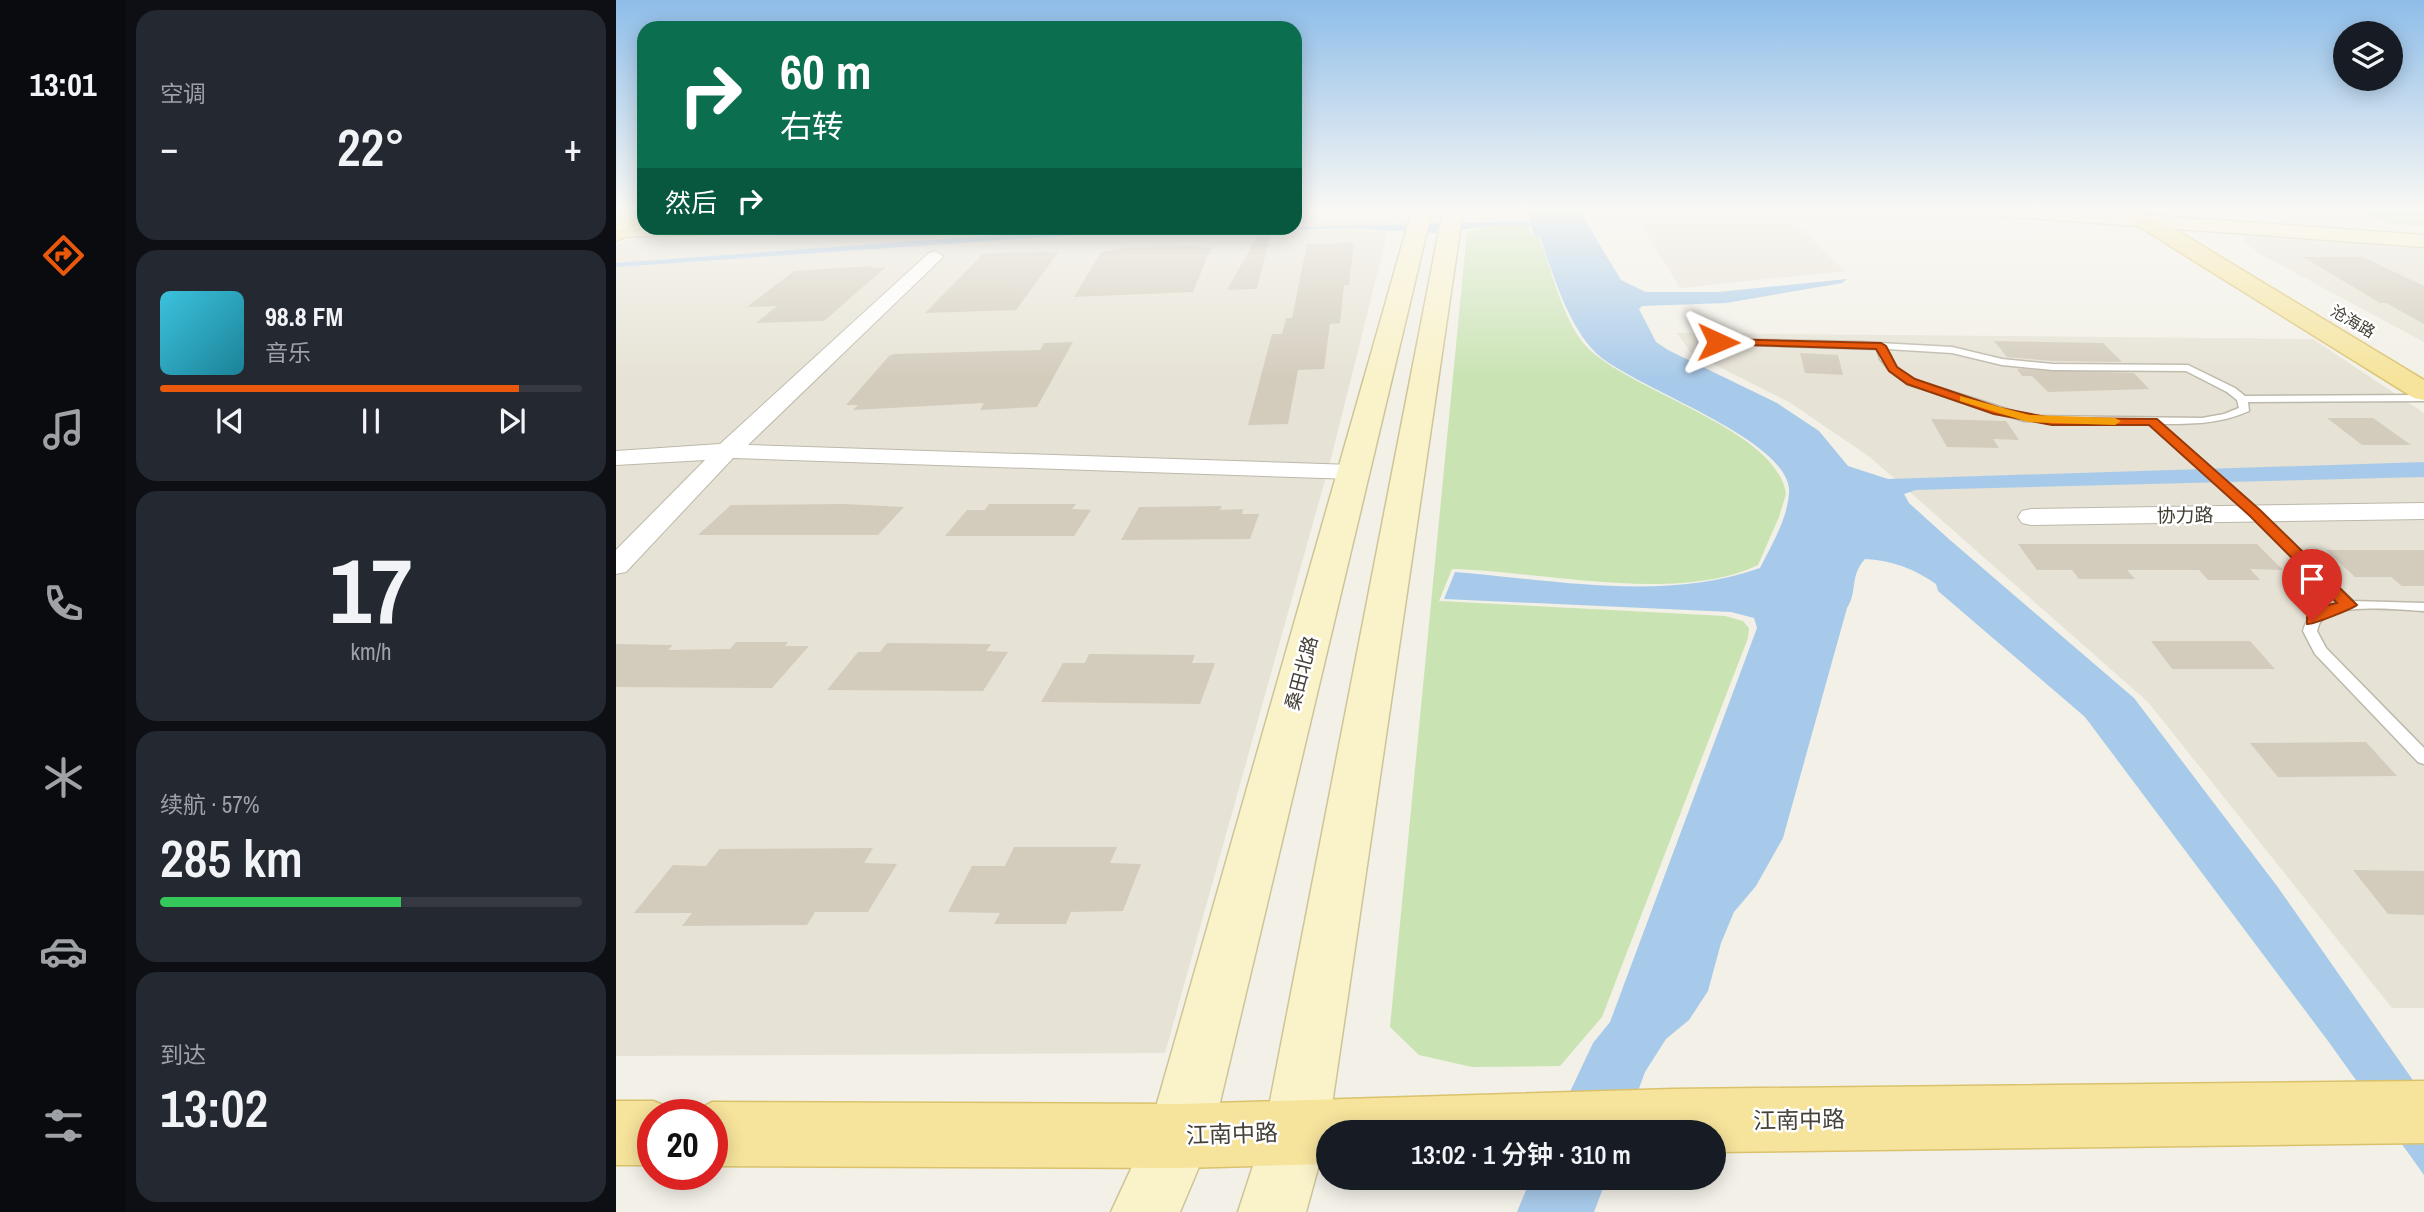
<!DOCTYPE html>
<html lang="zh">
<meta charset="utf-8">
<style>
:root{--surface:#171b24;--page:#242831;--text:#f1f3f6;--muted:#9ea1a6;--line:#363941;--accent:#ea580c}
body{margin:0;font-family:"Archivo Narrow","Noto Sans SC",sans-serif;background:var(--page);color:var(--text);height:100vh;display:flex;flex-direction:column;font-size:26px;white-space:nowrap}
*{box-sizing:border-box;margin:0}
p{font-size:23px;color:var(--muted)}
.icon{flex:none;width:38px;height:38px;fill:none;stroke:currentColor;stroke-width:2;stroke-linecap:round;stroke-linejoin:round}
.map{position:relative;flex:1;overflow:hidden}
.side{display:flex;flex-direction:column;gap:10px;padding:10px;background:#0d0f14;width:490px}
.side>*{flex:none}
.guide{position:absolute;left:21px;top:21px;width:665px;height:214px;border-radius:21px;box-shadow:0 4px 18px #0003;background:#0b6e4f;color:#fff;overflow:hidden}
.buttons{position:absolute;left:1717px;top:21px;display:grid;gap:14px}
.buttons a{display:grid;place-items:center;width:70px;height:70px;border-radius:50%;background:var(--surface);box-shadow:0 4px 18px #0003;font-size:35px}
.speed{position:absolute;left:21px;top:1099px;display:flex;gap:14px;font-size:35px;font-weight:700;text-align:center}
.speed>*{display:grid;place-content:center;width:91px;height:91px;border-radius:50%;background:var(--surface);box-shadow:0 4px 18px #0003;line-height:1}
.speed .limit{border:10px solid #d22;background:#fff;color:#111}
.pin{position:absolute;display:grid;place-items:center;width:60px;height:60px;color:#fff;margin:-72px -30px;border-radius:50% 50% 50% 0;rotate:-45deg;box-shadow:0 0 7px #0007}
.pin .icon{rotate:45deg}
.me{position:absolute;width:77px;margin:-38px;rotate:91deg;stroke-linejoin:round;filter:drop-shadow(0 0 5px #0008)}
.turn{display:flex;align-items:center;gap:24px;height:147px;padding:0 28px;font-size:32px}
.turn .icon{width:91px;height:91px;stroke-width:2.5}
.turn b{display:block;font-size:49px;line-height:60px}
.then{display:flex;align-items:center;height:66px;padding:0 28px;background:#0003;gap:14px;font-size:26px}
.big{font-size:52px;font-weight:600;line-height:1.1}
.side .widget{flex:1;display:flex;flex-direction:column;justify-content:center;gap:10px;min-width:0;padding:0 24px;border-radius:21px;background:var(--page)}
.side .dial{align-items:center;gap:0}
.dial b{font-size:91px;line-height:1}
.song{display:flex;align-items:center;gap:21px}
.cover{width:84px;height:84px;border-radius:10px;background:linear-gradient(135deg,hsl(190 70% 55%),hsl(190 70% 35%))}
.played{height:7px;border-radius:4px;background:linear-gradient(90deg,var(--accent) 85%,var(--line) 85%)}
.keys{display:flex;justify-content:space-around;direction:ltr}
.heat{display:flex;justify-content:space-between;align-items:center;font-size:38px;direction:ltr}
.charge{height:10px;border-radius:5px;background:linear-gradient(90deg,#34c759 57%,var(--line) 0)}
.trip{position:absolute;left:700px;top:1120px;width:410px;height:70px;border-radius:35px;background:var(--surface);box-shadow:0 4px 18px #0003;font-weight:600;line-height:70px;text-align:center}
main{display:flex;flex:1;min-height:0}
.tab-bar{display:flex;flex-direction:column;width:126px;justify-content:space-around;align-items:center;background:#090b0e;color:var(--muted)}
.tab-bar .icon{width:49px;height:49px}
.tab-bar .selected{color:var(--accent)}
.tab-bar b{font-size:32px;color:var(--text)}
.map>svg:first-child{display:block}
.residential{fill:#e6e2d5}
.green{fill:#c9e3b3}
.water{fill:#a8caea}
.building{fill:#d3ccbd}
.lines{fill:none;stroke-linecap:round;stroke-linejoin:round}
.service-casing{stroke:#bdb8aa;stroke-width:3}
.minor-casing{stroke:#bdb8aa;stroke-width:2}
.secondary-casing{stroke:#cec49a;stroke-width:3}
.primary-casing{stroke:#dac26d;stroke-width:3}
.service{fill:#fff;fill-rule:evenodd}
.minor{fill:#fff;fill-rule:evenodd}
.secondary{fill:#faf2c9;fill-rule:evenodd}
.primary{fill:#f6e49c;fill-rule:evenodd}
.primary-bridge-casing{stroke:#dac26d;stroke-width:24;stroke-linecap:butt}
.primary-bridge{stroke:#f6e49c;stroke-width:22}
.route{fill:#ea580c;stroke:#983908;stroke-width:2}
.slow{fill:#f59e0b}
.labels{text-anchor:middle;stroke-width:5;stroke-linejoin:round;paint-order:stroke}
.far-street-label{font-size:16px;fill:#444037;stroke:#fff}
.street-label{font-size:19px;fill:#444037;stroke:#fff}
.near-street-label{font-size:23px;fill:#444037;stroke:#fff}
</style>
<main>
<nav class="tab-bar">
<b>13:01</b>
<svg class="icon selected" aria-label="directions" viewBox="0 0 24 24"><path d="M12 3l9 9-9 9-9-9zM9 14v-3h6M13 9l2 2-2 2"/></svg>
<svg class="icon" aria-label="music" viewBox="0 0 24 24"><path d="M9 18V5l10-2v13"/><circle cx="6" cy="18" r="3"/><circle cx="16" cy="16" r="3"/></svg>
<svg class="icon" aria-label="phone" viewBox="0 0 24 24"><path d="M5 4h4l2 5-3 2q2 4 5 5l2-3 5 2v4C11 20 4 13 5 4z"/></svg>
<svg class="icon" aria-label="climate" viewBox="0 0 24 24"><path d="M12 3v18M4 7l16 10M4 17L20 7"/></svg>
<svg class="icon" aria-label="car" viewBox="0 0 24 24"><path d="M5 17H2v-5l4-1 3-4h7l3 4 3 1v5h-3M9 17h6M6 11h13"/><circle cx="7" cy="17" r="2"/><circle cx="17" cy="17" r="2"/></svg>
<svg class="icon" aria-label="filters" viewBox="0 0 24 24"><path d="M4 7h16M4 17h16"/><circle cx="9" cy="7" r="2"/><circle cx="15" cy="17" r="2"/></svg>
</nav>
<section class="side">
<div class="widget"><p>空调</p>
<div class="heat"><a>−</a><b class="big">22°</b><a>+</a></div>
</div>
<div class="widget">
<div class="song"><i class="cover"></i><div><b>98.8 FM</b><p>音乐</p></div></div>
<div class="played"></div>
<div class="keys"><svg class="icon" aria-label="previous" viewBox="0 0 24 24"><path d="M18 5L8 12l10 7zM5 5v14"/></svg><svg class="icon" aria-label="pause" viewBox="0 0 24 24"><path d="M8 5v14M16 5v14"/></svg><svg class="icon" aria-label="next" viewBox="0 0 24 24"><path d="M6 5l10 7-10 7zM19 5v14"/></svg></div>
</div>
<div class="widget dial"><b>17</b><p>km/h</p></div>
<div class="widget"><p>续航 · 57%</p><b class="big">285 km</b><div class="charge"></div></div>
<div class="widget"><p>到达</p><b class="big">13:02</b></div>
</section>
<div class="map">
<svg width="1808" height="1212" viewBox="0 0 1808 1212">
<rect width="100%" height="100%" fill="#f2f0e7"/>
<path class="residential" d="M1016 210H1165L1229 271 1064 288Z
M775 219 714 462 549 1053 0 1056V246L11 239 452 228H679V221Z
M1631 236 1808 248V342L1644 254 1626 241Z
M1061 333 1697 339 1808 413V1008H1776L1532 702 1254 457 1173 402 1074 352Z"/>
<path class="green" d="M1744 210H1808V226L1775 224Z
M912 225 915 234 923 237C935 269 947 320 969 345 1012 392 1161 428 1170 494L1163 517 1142 565C1062 604 923 571 836 569L823 601 1109 616 1127 621 1133 628 1132 638 986 1017 944 1066 856 1067 803 1055 774 1027 851 232 876 226Z"/>
<path class="water" d="M913 210H963L1005 280 1030 292H1102L1231 279 1226 283 1110 303 1026 306 1023 309 1040 342 1052 350 1161 403 1203 431 1232 466 1272 479 1808 462V477L1336 489 1300 490 1288 494 1293 503 1334 540 1518 698 1661 886 1808 1096V1175L1712 1041 1469 717 1322 591 1320 584C1299 569 1275 560 1249 559 1233 577 1242 591 1231 608L1167 838 1140 886 1118 912 1105 943 1092 991 1073 1020 1050 1039 1029 1072 1007 1132H935L977 1043 994 1022 1141 628 1138 618 1115 612 828 599 839 572C938 580 1048 602 1144 568 1156 544 1171 520 1173 493 1177 439 1014 387 979 352 951 323 937 274 924 237L918 235 915 226H875L818 233 733 228 460 235 0 267V263L384 235 914 221Z
M915 1178H991L978 1212H901Z"/>
<path class="building" d="M646 228H656L641 289 611 290Z
M738 243 733 285H728L724 323 714 324 708 369 682 370 672 424 632 425 656 334H666L670 318H676L691 244Z
M575 246 595 248 577 292 458 297 485 252 507 248Z
M428 252 442 253 400 310 309 313 367 254Z
M1687 257H1747L1808 286V324L1770 303H1764Z
M256 266 254 268 270 267 208 321 140 323 161 306 131 307 178 271Z
M1378 341 1487 343 1506 362 1437 361 1391 357Z
M457 342 421 407 364 410 368 403 237 410 242 405H230L273 356 279 354 424 350 428 343Z
M1184 353 1222 355 1227 375 1189 373Z
M1401 369 1518 373 1533 389 1432 392 1416 376H1406Z
M1711 418H1757L1795 445H1746Z
M1315 419 1390 421 1403 440 1377 439 1383 448 1331 447Z
M228 504 288 507 262 535H82L115 505Z
M373 504H460L456 509 475 510 458 536H329L351 510H369Z
M606 506 604 510 627 509 626 514H643L634 539 505 540 523 507Z
M1402 544H1641L1667 570 1634 569 1644 580H1592L1583 570H1511L1519 579H1463L1456 570H1421Z
M1710 550H1808V586H1786L1775 577H1739Z
M1535 641H1634L1659 669H1556Z
M120 642H172L169 646H193L156 688 0 687V644L57 645 52 650 114 649Z
M271 643 375 644 370 651 392 652 367 691 211 690 242 652H264Z
M473 654 579 655 576 663H599L584 704 425 702 447 663H469Z
M1750 742 1781 776 1662 777 1634 743Z
M398 847H501L494 863 525 864 507 911 455 912 450 924H378L384 913 332 912 356 866H389Z
M257 848 248 863 281 864 252 912H199L191 925 66 926 76 913H18L57 865 90 866 103 849Z
M1737 870 1808 871V915L1772 914Z"/>
<g class="lines">
<defs>
<path id="service" d="M1102 339 1244 342 1336 347 1386 359 1437 364 1572 365 1619 388 1629 396 1808 395V401L1632 402 1633 411C1604 424 1577 424 1545 424L1643 510 1737 601 1808 603V611C1786 610 1720 602 1705 621 1703 623 1702 628 1701 631L1710 648 1808 748V764L1802 762 1699 654 1687 631C1693 610 1703 608 1723 603L1635 516 1533 424 1408 421 1291 384 1274 371 1264 359 1261 349 1099 344 1097 342ZM1271 349 1336 353 1386 365 1437 370 1570 371 1611 392 1621 400 1623 408 1608 414 1586 418 1413 416 1299 380 1280 367 1274 359Z"/>
<path id="minor" d="M319 251 327 256 325 259 132 445 737 465 746 467 749 472 746 477 737 479 117 458 10 572 0 574V550L89 460 0 465V451L104 444 313 253Z
M1808 503V519L1415 525 1406 523 1402 517 1406 511 1415 509Z"/>
<path id="secondary" d="M796 210H816L596 1136 564 1212H495L534 1128Z
M827 210H847L712 1132 690 1212H622L648 1132Z
M1376 210H1460L1808 235V247L1385 216Z
M28 224V228H112L102 234 0 237V225Z"/>
<path id="primary" d="M1513 210H1527L1808 380V400L1798 398 1519 224 1510 213Z
M28 215 30 228 0 241V227Z
M1808 1081V1143L1097 1152V1132H712V1164L564 1168 96 1166V1115H72L96 1102 564 1104 1057 1089Z
M0 1101H37L60 1110 62 1115H37V1165H0Z"/>
</defs>
<use href="#service" class="service-casing"/>
<use href="#minor" class="minor-casing"/>
<use href="#secondary" class="secondary-casing"/>
<use href="#primary" class="primary-casing"/>
<use href="#service" class="service"/>
<use href="#minor" class="minor"/>
<use href="#secondary" class="secondary"/>
<use href="#primary" class="primary"/>
<defs>
<path id="primary-bridge" d="M0 222 23 210"/>
</defs>
<use href="#primary-bridge" class="primary-bridge-casing"/>
<use href="#primary-bridge" class="primary-bridge"/>
</g>
<linearGradient id="sky" x2="0" y2="1"><stop stop-color="#8ebde9"/><stop offset="0.55" stop-color="#f9f8f4"/><stop offset="1" stop-color="#f9f8f4" stop-opacity="0"/></linearGradient>
<rect width="1808" height="379" fill="url(#sky)"/>
<path class="route" d="M1102 339 1265 343 1270 346 1281 367 1299 379 1384 408 1436 418 1541 419 1644 510 1741 605C1736 609 1696 625 1691 624V617L1703 607 1721 603 1634 516 1533 425H1436L1378 414 1291 384 1273 371 1260 349 1099 344 1097 342Z"/>
<path class="slow" d="M1344 396 1413 415 1499 418 1505 421 1499 425 1412 422 1344 401Z"/>
<g class="labels">
<g class="far-street-label">
<text transform="translate(1737 321) rotate(30)" y="6">沧海路</text>
</g>
<g class="street-label">
<text transform="translate(1569 515) rotate(-1)" y="7">协力路</text>
<text transform="translate(685 673) rotate(-75)" y="7">桑田北路</text>
</g>
<g class="near-street-label">
<text transform="translate(1183 1120) rotate(-1)" y="8">江南中路</text>
<text transform="translate(616 1134) rotate(-2)" y="8">江南中路</text>
</g>
</g>
</svg>
<div class="buttons">
<a><svg class="icon" aria-label="layers" viewBox="0 0 24 24"><path d="M12 4l9 5-9 5-9-5zM3 14l9 5 9-5"/></svg></a>
</div>
<div class="speed"><div class="limit">20</div></div>
<div class="pin" style="left:1696px;top:621px;background:#d93025"><svg class="icon" aria-label="arrive" viewBox="0 0 24 24"><path d="M6 21V4h12l-3 4 3 4H6"/></svg></div>
<svg class="me" style="left:1102px;top:342px" viewBox="-20 -20 40 40"><path d="M0-17L14 15 0 8-14 15z" fill="#ea580c" stroke="#fff" stroke-width="4"/></svg>
<div class="trip">13:02 · 1 分钟 · 310 m</div>
<div class="guide">
<div class="turn"><svg class="icon" aria-label="right" viewBox="0 0 24 24"><path d="M7 20v-9h11M14 6l5 5-5 5"/></svg><div><b>60 m</b>右转</div></div>
<div class="then">然后<svg class="icon" aria-label="right" viewBox="0 0 24 24"><path d="M7 20v-9h11M14 6l5 5-5 5"/></svg></div>
</div>
</div>
</main>
